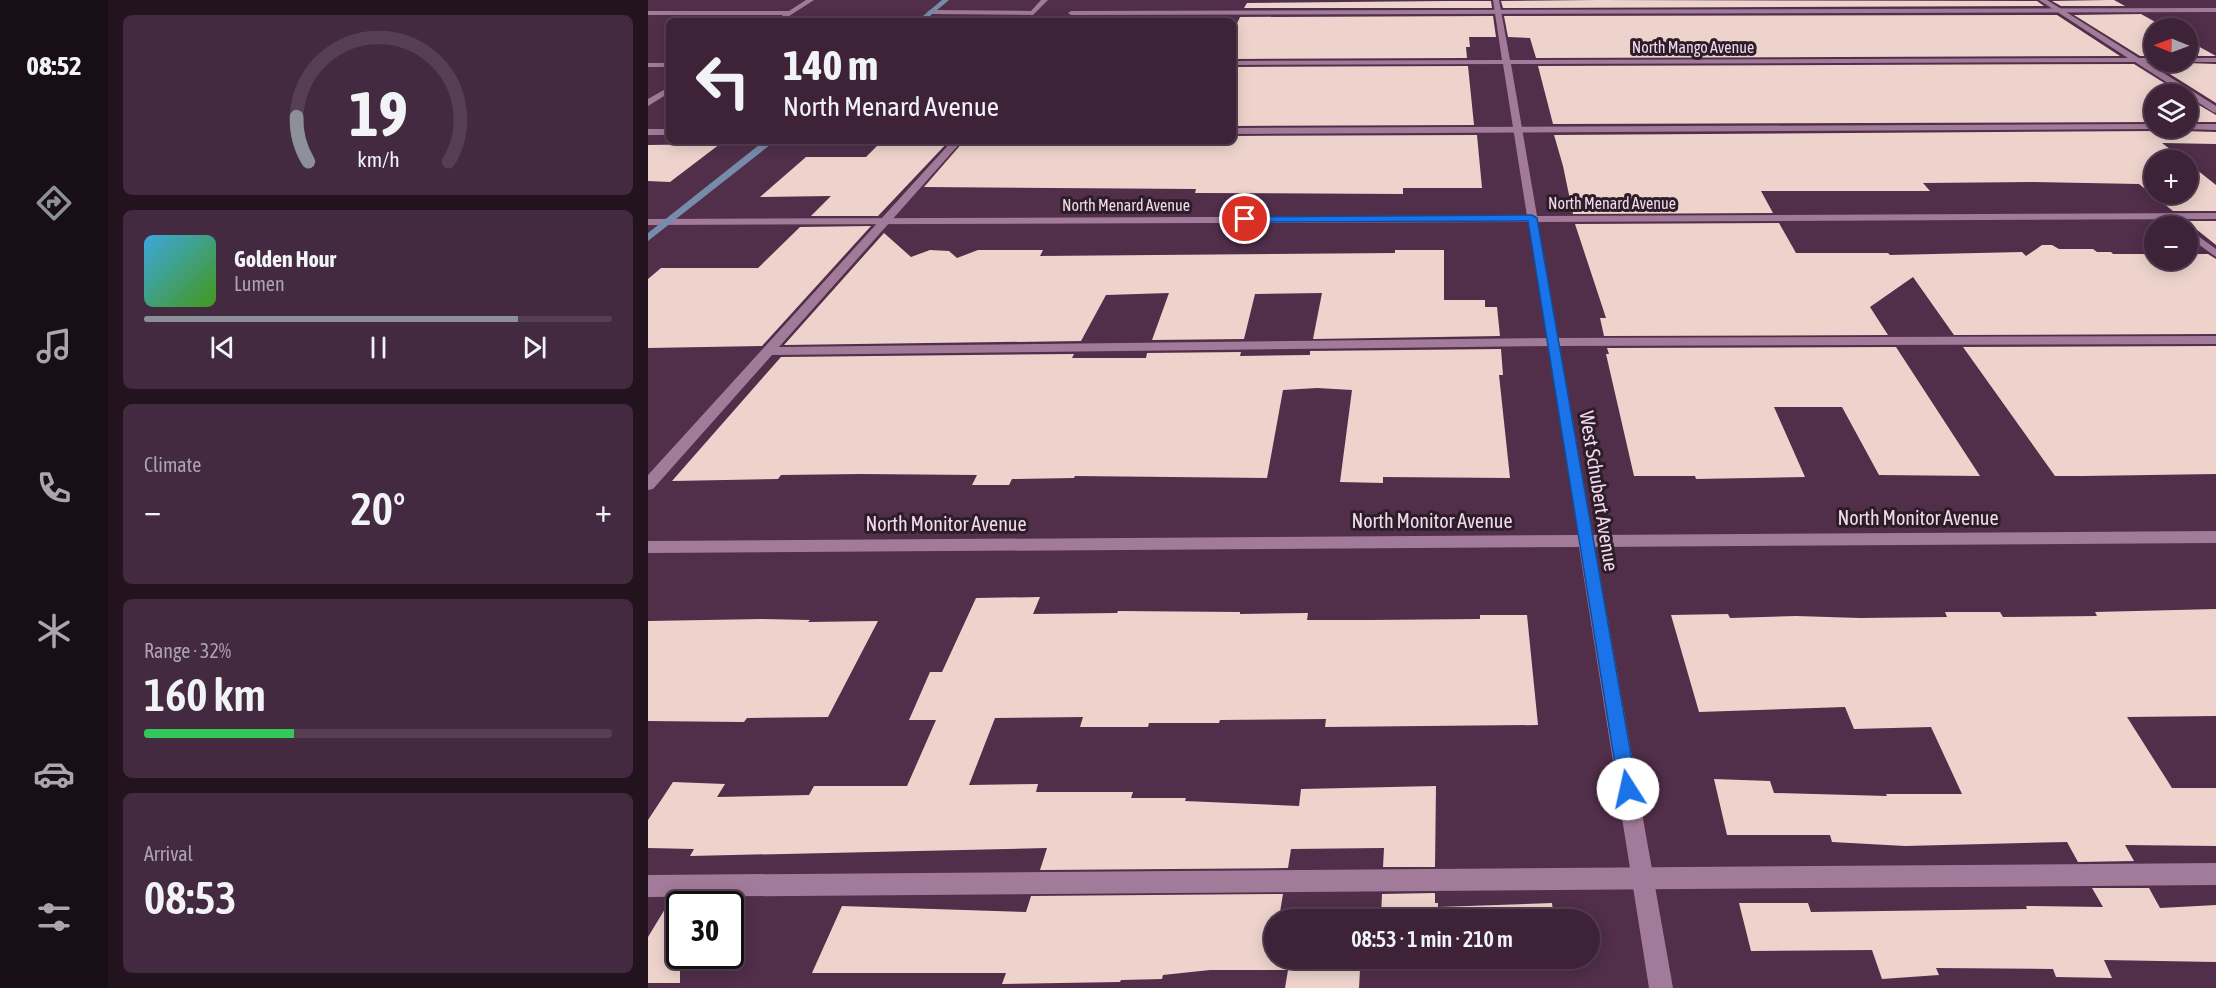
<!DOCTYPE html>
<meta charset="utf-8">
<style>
:root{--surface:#3d2238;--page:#442a40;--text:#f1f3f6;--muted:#ada4ae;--line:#563f53;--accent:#8c9099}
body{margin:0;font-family:"Asap Condensed",sans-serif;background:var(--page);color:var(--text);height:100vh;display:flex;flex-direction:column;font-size:22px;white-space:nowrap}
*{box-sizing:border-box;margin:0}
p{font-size:20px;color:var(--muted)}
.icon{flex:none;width:33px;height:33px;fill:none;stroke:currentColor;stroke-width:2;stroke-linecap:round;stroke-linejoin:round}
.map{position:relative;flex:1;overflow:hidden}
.side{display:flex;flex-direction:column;gap:15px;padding:15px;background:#22131f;width:540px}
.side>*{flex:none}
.hud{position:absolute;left:18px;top:18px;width:570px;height:126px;border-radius:9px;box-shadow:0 3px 15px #0003,0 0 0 2px var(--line);background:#3d2238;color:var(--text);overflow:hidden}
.needle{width:39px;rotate:271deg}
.controls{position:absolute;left:1496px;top:18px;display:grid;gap:12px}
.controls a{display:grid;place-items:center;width:54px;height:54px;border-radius:50%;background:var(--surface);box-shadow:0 3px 15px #0003,0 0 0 2px var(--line);font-size:30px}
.speed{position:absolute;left:18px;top:891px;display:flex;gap:12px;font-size:30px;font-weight:700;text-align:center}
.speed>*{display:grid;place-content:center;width:78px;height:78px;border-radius:50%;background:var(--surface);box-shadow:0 3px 15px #0003,0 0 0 2px var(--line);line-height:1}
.speed .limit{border:3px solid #111;border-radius:9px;background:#fff;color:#111}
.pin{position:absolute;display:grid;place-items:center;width:51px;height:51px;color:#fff;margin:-26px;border:3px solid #fff;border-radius:50%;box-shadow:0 2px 6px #0007}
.me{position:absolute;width:66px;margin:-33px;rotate:350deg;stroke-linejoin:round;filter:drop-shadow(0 0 4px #0008)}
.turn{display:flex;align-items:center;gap:21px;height:126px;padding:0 18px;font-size:27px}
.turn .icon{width:78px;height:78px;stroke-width:2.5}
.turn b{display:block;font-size:42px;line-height:51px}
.big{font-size:45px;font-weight:600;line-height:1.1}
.side .card{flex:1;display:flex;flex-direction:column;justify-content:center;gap:9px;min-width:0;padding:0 21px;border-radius:9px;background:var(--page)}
.side .dial{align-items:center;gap:0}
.dial svg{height:156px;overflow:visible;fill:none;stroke:var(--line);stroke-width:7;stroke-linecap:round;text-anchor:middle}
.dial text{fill:var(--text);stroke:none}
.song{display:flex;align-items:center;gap:18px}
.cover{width:72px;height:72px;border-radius:9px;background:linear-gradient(135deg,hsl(200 70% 55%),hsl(100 70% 35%))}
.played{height:6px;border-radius:3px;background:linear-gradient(90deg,var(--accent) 80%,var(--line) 80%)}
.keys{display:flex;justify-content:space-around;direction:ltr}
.heat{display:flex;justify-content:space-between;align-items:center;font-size:33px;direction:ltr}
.charge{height:9px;border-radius:4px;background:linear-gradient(90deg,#34c759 32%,var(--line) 0)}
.trip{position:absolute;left:616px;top:909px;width:336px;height:60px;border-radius:30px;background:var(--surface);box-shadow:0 3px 15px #0003,0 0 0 2px var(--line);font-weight:600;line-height:60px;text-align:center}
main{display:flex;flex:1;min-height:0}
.tab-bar{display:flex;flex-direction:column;width:108px;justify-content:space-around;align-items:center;background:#180e16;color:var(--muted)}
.tab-bar .icon{width:42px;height:42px}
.tab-bar .selected{color:var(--accent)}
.tab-bar b{font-size:27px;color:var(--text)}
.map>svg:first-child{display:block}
.building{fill:#edd3cc}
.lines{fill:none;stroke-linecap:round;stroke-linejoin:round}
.lane{fill:#a37b9a;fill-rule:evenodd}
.street{fill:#a37b9a;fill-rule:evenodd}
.secondary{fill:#778caa;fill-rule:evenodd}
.route{fill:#1a73e8;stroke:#114b97;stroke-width:1.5}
.labels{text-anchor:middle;stroke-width:6;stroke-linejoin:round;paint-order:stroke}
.far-street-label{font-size:16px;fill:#f1daeb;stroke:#2d1d29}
.street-label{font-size:20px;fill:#f1daeb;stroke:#2d1d29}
</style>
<main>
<nav class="tab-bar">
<b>08:52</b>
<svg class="icon selected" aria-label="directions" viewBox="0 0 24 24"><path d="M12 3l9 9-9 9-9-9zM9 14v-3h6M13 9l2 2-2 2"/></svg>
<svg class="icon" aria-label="music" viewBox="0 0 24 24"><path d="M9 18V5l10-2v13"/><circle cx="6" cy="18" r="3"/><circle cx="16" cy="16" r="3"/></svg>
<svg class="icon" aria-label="phone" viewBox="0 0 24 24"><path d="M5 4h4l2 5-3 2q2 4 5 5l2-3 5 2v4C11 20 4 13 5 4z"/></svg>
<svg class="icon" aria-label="climate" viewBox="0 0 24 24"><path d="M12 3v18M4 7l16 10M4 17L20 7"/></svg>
<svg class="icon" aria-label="car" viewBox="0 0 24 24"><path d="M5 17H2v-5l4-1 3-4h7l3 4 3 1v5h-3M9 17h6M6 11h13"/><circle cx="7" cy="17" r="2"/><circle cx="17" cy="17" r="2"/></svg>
<svg class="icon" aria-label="filters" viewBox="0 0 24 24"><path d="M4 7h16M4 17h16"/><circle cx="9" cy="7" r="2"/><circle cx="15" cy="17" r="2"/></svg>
</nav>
<section class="side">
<div class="card dial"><svg viewBox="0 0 100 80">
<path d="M14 69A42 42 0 1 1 86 69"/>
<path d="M14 69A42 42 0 0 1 8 46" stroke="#8c9099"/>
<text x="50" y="56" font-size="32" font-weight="700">19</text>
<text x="50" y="72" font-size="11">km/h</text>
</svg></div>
<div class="card">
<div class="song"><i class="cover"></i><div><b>Golden Hour</b><p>Lumen</p></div></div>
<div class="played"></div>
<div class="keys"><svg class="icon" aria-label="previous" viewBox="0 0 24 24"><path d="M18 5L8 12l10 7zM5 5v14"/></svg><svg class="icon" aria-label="pause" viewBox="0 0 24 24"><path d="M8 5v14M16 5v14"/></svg><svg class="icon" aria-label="next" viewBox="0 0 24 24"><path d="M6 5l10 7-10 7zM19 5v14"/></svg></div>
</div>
<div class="card"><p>Climate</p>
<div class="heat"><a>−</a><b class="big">20°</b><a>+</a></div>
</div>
<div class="card"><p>Range · 32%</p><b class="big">160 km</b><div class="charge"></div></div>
<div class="card"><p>Arrival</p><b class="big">08:53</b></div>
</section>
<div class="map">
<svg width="1568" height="988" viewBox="0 0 1568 988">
<rect width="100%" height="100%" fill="#512e4a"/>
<path class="building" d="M949 0 1389 1 1396 6 855 8 853 1Z
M1460 0H1466L1477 6H1413L1404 1Z
M799 1H843L844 8H596L599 3Z
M1493 14 1518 28H1506V56H1492L1426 15Z
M1409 15 1472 56 888 58 882 38 860 37 856 16Z
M845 16 848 37H821L822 47H818L819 58 585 59V32L592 17Z
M1539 40 1568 56H1539Z
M1508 62 1568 64V103L1506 64Z
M1486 64 1534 94H1506V122L905 124 890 66Z
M820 66 826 125 585 126V67Z
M1539 98 1568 115V122H1539Z
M1511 128H1534L1536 131 1568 132V144L1514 143 1536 160H1506V194H1539V162L1568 185V211H1525L1491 184 1385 182 1275 183 1282 191H1113L1125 213 925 214 915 166 906 135 1509 131Z
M829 135 834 188H755V194L547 193 548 189 276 187 316 141H585V136Z
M234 141H301L230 216H163L183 196 112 197 158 157H218Z
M72 144 22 182 0 181V145Z
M1538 221H1568V245Z
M1131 223 1148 253H1240L1242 255 1374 252 1378 256 1394 245H1404L1411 249H1445L1449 252H1463L1465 254H1506V260H1539V254H1560L1568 259V334L1306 335 1265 277 1222 307 1240 335 956 336 952 318H958L927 224Z
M223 226 114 346 0 348V279L13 268H110L152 227Z
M236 233 263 257 282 250 301 251 309 258 330 250H395L392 256 747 253V250H796V300H837V307H849L852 336 665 339 674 293 607 294 596 339 504 340 521 293 458 295 433 341 136 345Z
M1568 346V474L1435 476H1407L1315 347Z
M1248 347 1332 476 1231 475 1194 407H1126L1157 477 1048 479 1047 476H986L958 354H961L959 348Z
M853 349 855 375H851L862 478 735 477V483L692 482 704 390 669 388 635 390 619 478 427 476 426 478 364 479 361 485H324L329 475 214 474 133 475 130 479 24 481 133 357 426 354 424 358H498L499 353 593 352 592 356 662 355V351Z
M392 597 385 614 469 613 470 611 592 612V614L660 613 659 620H721L832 619V615H879L890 725 677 727 678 719 572 720 571 723H501L500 727H432L435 717 347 718 321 785 390 784 388 792H485L483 798H538L537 801 651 806 653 789 788 786 787 867H735L736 848 643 849 640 868 392 870 399 848 42 856 46 849 0 848V820L25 782 77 784 69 797 161 795 166 786H259L288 720H261L282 672H294L328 598Z
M1568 609V716L1479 717 1524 788H1568V846L1477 845 1486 861 1430 862 1419 842 1257 846 1184 842 1182 835H1079L1066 779 1122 781 1126 793 1239 796 1238 794H1314L1283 727 1206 729 1197 707 1051 712 1023 615 1080 614 1082 618 1148 616 1212 618 1299 617 1297 612H1352L1355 617 1449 616 1447 612Z
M114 619 162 620 160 622 230 621 180 717 99 718 96 722 0 721V621Z
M1444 888H1501L1512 908 1568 905V962L1456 960 1464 978 1408 977 1405 969 1288 968 1291 975 1234 979 1224 950 1103 951 1091 903H1160L1163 912 1379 909 1378 906 1455 907Z
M787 893V903H790V907L904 903 906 920H627V958H910L911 968 712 970 711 988H637L640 970H562L515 975 514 979 473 980 472 982 354 984 358 973H164L194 906 378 912 383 896 635 894 632 912 733 917 734 894Z
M23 899H32V983H0V937Z"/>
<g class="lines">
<path class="lane" d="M158 0H166L135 20 132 18 135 15H0V11H141Z
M393 0H400L385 15 282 14 279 12 282 10 383 11Z
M1568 8V12L423 15 420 13 423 11Z
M21 87V93L0 106V99Z
M1506 124 1509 129 585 134V128Z
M1539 124H1568V130L1536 129Z
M0 129H21V135H0Z
M304 141H314L131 347 905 338 1568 336V344L905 346 124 355 5 489 0 490V475Z
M1521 213 1539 226H1528L1516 216Z
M1539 228 1568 249V257L1539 236Z
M1568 863V885L0 897V875Z"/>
<path class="street" d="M845 0H851L862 60 1480 58 1391 0H1399L1491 58H1506V62H1509H1498L1568 106V113L1565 112 1487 62 863 64 889 216 1568 213V219L890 222 945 535 1568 531V543L947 547 1025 988H1001L931 547 0 553V541L930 535 880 222 0 225V219L879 216 855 64 585 65V61L854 60Z
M1539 58H1568V62H1536H1539Z
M0 63H21V67H0Z"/>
<path class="secondary" d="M294 0H301L276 21H269Z
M116 141H127L0 241V233Z"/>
</g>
<path class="route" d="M884 215 889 218 989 789 986 795 980 797 973 795 971 789 880 221 597 222 592 219 597 217Z"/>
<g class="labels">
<g class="far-street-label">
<text x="1045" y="53">North Mango Avenue</text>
<text x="964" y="209">North Menard Avenue</text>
<text x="478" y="211">North Menard Avenue</text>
</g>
<g class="street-label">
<text transform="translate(951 491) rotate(81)" y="7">West Schubert Avenue</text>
<text x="1270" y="525">North Monitor Avenue</text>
<text x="784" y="528">North Monitor Avenue</text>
<text x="298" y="531">North Monitor Avenue</text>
</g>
</g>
</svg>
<div class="controls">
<a><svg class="needle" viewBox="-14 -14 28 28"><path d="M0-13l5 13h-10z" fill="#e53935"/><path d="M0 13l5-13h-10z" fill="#ada4ae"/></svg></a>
<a><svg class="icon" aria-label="layers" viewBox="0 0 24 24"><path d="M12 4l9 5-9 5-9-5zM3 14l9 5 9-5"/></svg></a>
<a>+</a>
<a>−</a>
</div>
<div class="speed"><div class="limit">30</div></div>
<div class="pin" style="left:597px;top:219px;background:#d93025"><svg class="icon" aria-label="arrive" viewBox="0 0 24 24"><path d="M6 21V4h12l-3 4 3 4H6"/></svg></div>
<svg class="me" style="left:980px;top:789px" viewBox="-20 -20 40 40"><circle r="19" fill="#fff"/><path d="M0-13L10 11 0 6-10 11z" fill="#1a73e8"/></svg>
<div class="trip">08:53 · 1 min · 210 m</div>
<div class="hud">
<div class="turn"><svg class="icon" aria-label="left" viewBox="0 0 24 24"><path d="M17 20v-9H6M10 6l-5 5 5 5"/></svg><div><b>140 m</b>North Menard Avenue</div></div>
</div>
</div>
</main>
